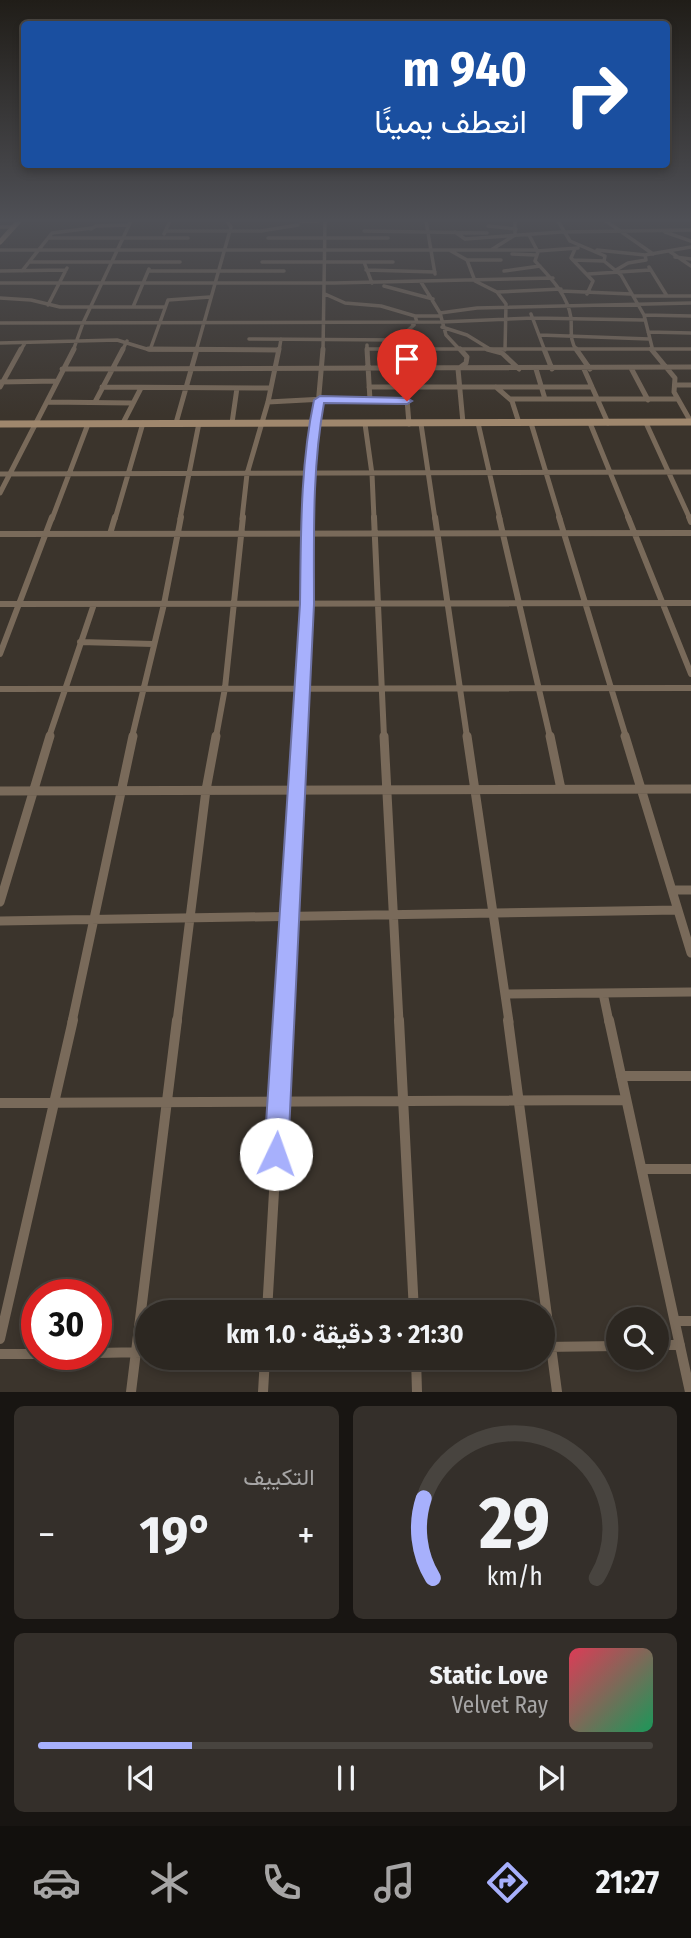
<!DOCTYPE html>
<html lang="ar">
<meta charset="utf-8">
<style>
:root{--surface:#2c2721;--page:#342f2a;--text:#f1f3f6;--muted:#a6a5a5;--line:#48443f;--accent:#a7b0fc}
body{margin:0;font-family:"Fira Sans Condensed",Vazirmatn,sans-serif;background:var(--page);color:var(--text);direction:rtl;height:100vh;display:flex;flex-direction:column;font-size:26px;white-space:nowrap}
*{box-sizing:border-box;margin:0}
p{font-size:23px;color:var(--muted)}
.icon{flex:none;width:38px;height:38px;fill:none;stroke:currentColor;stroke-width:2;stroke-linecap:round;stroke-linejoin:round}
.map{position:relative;height:1392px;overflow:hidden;direction:ltr}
.details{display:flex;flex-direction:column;gap:14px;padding:14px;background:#181512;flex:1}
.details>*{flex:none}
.hud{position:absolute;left:21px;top:21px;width:649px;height:147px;border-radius:7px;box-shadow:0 4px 10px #0003,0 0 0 2px var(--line);direction:rtl;background:#1a4fa0;color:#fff;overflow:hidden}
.fabs{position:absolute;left:606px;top:1307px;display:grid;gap:14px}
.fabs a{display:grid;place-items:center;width:63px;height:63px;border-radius:50%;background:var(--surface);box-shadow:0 4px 10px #0003,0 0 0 2px var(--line);font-size:35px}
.speed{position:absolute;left:21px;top:1279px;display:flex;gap:14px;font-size:35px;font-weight:700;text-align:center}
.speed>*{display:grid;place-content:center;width:91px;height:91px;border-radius:50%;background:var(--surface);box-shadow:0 4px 10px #0003,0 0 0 2px var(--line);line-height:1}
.speed .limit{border:10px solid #d22;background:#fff;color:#111}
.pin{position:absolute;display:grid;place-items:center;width:60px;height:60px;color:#fff;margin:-72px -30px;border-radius:50% 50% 50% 0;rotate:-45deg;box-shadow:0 0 7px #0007}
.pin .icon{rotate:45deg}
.me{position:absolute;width:77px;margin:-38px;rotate:3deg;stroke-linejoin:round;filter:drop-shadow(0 0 5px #0008)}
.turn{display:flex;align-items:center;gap:24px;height:147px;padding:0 28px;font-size:32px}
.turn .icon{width:91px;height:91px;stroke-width:2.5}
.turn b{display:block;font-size:49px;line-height:60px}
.big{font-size:52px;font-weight:700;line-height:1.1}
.details .widget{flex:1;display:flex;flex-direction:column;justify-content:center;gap:10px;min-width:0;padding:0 24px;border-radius:10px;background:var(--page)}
.details .dial{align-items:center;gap:0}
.dial svg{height:182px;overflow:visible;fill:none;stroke:var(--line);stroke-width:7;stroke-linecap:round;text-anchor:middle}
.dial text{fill:var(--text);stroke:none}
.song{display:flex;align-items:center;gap:21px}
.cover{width:84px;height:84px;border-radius:10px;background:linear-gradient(135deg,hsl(350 70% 55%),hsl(150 70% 35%))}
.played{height:7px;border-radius:4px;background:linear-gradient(90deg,var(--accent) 25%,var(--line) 25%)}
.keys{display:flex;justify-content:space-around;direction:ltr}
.heat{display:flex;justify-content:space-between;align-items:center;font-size:38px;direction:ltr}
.details .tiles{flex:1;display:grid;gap:14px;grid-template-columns:1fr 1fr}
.widget:last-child{grid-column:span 2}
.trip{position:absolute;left:135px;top:1300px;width:420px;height:70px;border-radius:35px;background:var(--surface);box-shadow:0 4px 10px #0003,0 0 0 2px var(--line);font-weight:700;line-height:70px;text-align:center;direction:rtl}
.menu{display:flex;height:112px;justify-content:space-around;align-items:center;background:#12100d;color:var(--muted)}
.menu .icon{width:49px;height:49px}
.menu .current{color:var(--accent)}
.menu b{font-size:32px;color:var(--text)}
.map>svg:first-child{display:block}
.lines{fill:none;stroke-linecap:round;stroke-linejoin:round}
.street-far4{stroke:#796a5a;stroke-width:3.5}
.street-far3{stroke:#796a5a;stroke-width:5}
.street-far2{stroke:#796a5a;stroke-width:6}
.street-far1{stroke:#796a5a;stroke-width:9}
.street{stroke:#796a5a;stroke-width:10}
.secondary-far1{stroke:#9f876d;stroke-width:5}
.secondary{stroke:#9f876d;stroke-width:7}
.route{fill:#a7b0fc;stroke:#6d72a4;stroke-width:2}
</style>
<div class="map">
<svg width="691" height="1392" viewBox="0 0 691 1392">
<rect width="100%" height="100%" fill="#3b342c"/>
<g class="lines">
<path class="street-far4" d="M300 221H318
M426 221 435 274
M558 221 570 241 605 256 604 261 621 275 644 315 653 351
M606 221 653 254
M488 226 516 229
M0 227H12
M91 229 96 226 129 225
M166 231H261L298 225
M364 231 487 233
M455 232 465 239 561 232 691 230
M665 232 691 241
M164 234 170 221
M529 235 538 252 535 261C550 277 568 295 571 318 572 331 569 340 577 351
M48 238H188
M268 238H388
M575 249 571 258 593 281 587 294
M0 250H537
M491 250 515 235V221
M597 250 645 255
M451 251 467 260 475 281 497 292 506 304 505 350
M537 251 578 248
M669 251 691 266
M512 254 536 255
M675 257 691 259
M467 260H501
M573 260 604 261
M29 262H180
M262 262H393
M364 262 372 283
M649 267 667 296
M366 270 435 272
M616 270 628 263 646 260 645 255 691 247
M0 271 66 270
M22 271 52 233 92 228
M148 271H284
M504 271 540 266
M588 274 650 270
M421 282 440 313 446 335 461 351
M0 283H334L553 278
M384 286 433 299
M561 291 631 294
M497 292 561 289
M325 294 345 303 381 306 415 316 417 322
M633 296H691
M0 298 31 300 60 307H165
M48 305 67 268
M133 307 149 269
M440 313 477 308 691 303
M531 314 545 351
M644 315 691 316
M415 316H441
M0 323 441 322 533 318 644 320
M442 327 467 335 493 351
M648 332 691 333
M540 335 649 339
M249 339 397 340 414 325 412 323
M0 343 117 340 150 350H278
M367 345V351
M367 349H691
M150 350 168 300 210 297
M20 351 25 343
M73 351 83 323 131 221
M122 351 127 341
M196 351 231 227 227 221
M279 351 281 339
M323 351 325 221"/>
<path class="street-far3" d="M148 349 278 350
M367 349 370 400
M460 349 467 357 466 363 458 369 463 423
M487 349 502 353 519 369
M544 349 552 369
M576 349 590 369
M651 349 675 378 674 392 691 422
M631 368 648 400
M62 369 691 367
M536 369 545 399
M584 369 608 423
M0 382 57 381
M675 385H691
M0 387 21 349
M102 387 271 388
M369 387H592
M406 387 409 424
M496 387 512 401 519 423
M510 399H678
M47 402 133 403
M95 402 123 349
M268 402 324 399 407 401
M123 423 141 388
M176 423 197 349
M232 423 237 388
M478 423 500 519
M531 423 560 519
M590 423 629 519
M646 423 690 519
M365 424 372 474 374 519
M421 424 435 519
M0 474 691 472
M0 493 74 349
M52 519 88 424
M115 519 143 423
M180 519 199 423
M242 519 247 474 268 402 279 349
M308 519 323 349"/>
<path class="street-far2" d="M374 517 384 737
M435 517 467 737
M499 517 550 737
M559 517 626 737
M628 517 691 674
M689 517 691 522
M0 534 691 533
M110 534 115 517
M0 604 691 603
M80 642 153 644
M0 654 52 517
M0 689 691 688
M49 737 94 604
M132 737 164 604 181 517
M216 737 225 688 243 517
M299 737 308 517"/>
<path class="street-far1" d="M384 736 399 1022
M467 736 509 1022
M550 736 561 789
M625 736 691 953
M0 791 691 789
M672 890H691
M0 902 50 736
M0 921 678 910
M603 993 609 1022
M505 994 691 992
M72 1022 133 736
M177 1022 206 790 216 736
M284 1022 299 736"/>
<path class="street" d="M399 1020 414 1312
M508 1020 557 1392
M609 1020 690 1392
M621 1076H691
M0 1103 626 1100
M642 1169H691
M267 1312 284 1020
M675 1321H691
M0 1339 73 1020
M656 1345H680
M542 1347 618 1346
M96 1353 147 1352
M0 1354H37
M416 1358 417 1392
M131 1392 177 1020
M263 1392 265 1358"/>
<path class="secondary-far1" d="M0 242 19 221"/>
<path class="secondary" d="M0 424 691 422"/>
</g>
<linearGradient id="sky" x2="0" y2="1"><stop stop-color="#201d18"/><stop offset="0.53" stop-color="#4f5056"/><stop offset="1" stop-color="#4f5056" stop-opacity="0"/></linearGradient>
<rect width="691" height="416" fill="url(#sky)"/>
<path class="route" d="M320 396 407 398 412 401 407 404 324 403C312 468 314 537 314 604L288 1154 284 1162 276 1165 267 1162 264 1154 300 604C301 536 300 466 314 400Z"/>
</svg>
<div class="fabs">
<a><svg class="icon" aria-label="search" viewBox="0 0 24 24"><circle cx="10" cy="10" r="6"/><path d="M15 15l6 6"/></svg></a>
</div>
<div class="speed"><div class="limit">30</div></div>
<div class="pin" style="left:407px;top:401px;background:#d93025"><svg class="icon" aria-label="arrive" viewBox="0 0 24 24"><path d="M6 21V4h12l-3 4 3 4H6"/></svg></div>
<svg class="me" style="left:276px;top:1154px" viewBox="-20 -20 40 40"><circle r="19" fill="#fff"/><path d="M0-13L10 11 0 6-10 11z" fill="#a7b0fc"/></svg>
<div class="trip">21:30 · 3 دقيقة · 1.0 km</div>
<div class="hud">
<div class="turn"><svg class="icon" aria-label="right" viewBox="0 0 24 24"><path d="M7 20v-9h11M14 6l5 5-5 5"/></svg><div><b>940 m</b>انعطف يمينًا</div></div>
</div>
</div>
<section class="details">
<div class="tiles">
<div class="widget dial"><svg viewBox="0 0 100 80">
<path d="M14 69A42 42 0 1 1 86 69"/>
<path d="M14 69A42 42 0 0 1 10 34" stroke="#a7b0fc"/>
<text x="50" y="56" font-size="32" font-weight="700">29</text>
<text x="50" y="72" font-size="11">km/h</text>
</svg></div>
<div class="widget"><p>التكييف</p>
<div class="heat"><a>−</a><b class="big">19°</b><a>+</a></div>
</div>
<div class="widget">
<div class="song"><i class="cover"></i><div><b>Static Love</b><p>Velvet Ray</p></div></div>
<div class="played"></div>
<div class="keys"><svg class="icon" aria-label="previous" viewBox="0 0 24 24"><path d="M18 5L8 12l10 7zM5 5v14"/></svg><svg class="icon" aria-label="pause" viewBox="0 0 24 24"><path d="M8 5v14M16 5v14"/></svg><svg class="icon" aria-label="next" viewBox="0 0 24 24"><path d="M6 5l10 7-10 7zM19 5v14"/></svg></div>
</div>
</div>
</section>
<nav class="menu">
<b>21:27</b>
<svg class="icon current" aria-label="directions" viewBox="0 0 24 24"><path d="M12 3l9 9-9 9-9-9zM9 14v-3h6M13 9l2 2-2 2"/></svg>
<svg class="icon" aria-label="music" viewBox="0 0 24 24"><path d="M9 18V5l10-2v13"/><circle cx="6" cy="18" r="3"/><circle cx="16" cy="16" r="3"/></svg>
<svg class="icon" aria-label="phone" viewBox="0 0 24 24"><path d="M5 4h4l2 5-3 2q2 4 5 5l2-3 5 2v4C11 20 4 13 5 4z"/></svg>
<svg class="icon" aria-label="climate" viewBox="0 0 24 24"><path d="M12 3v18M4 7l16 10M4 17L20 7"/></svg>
<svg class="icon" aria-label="car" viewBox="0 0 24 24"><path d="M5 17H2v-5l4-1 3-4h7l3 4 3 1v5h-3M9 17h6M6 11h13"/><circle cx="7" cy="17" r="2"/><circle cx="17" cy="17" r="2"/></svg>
</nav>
